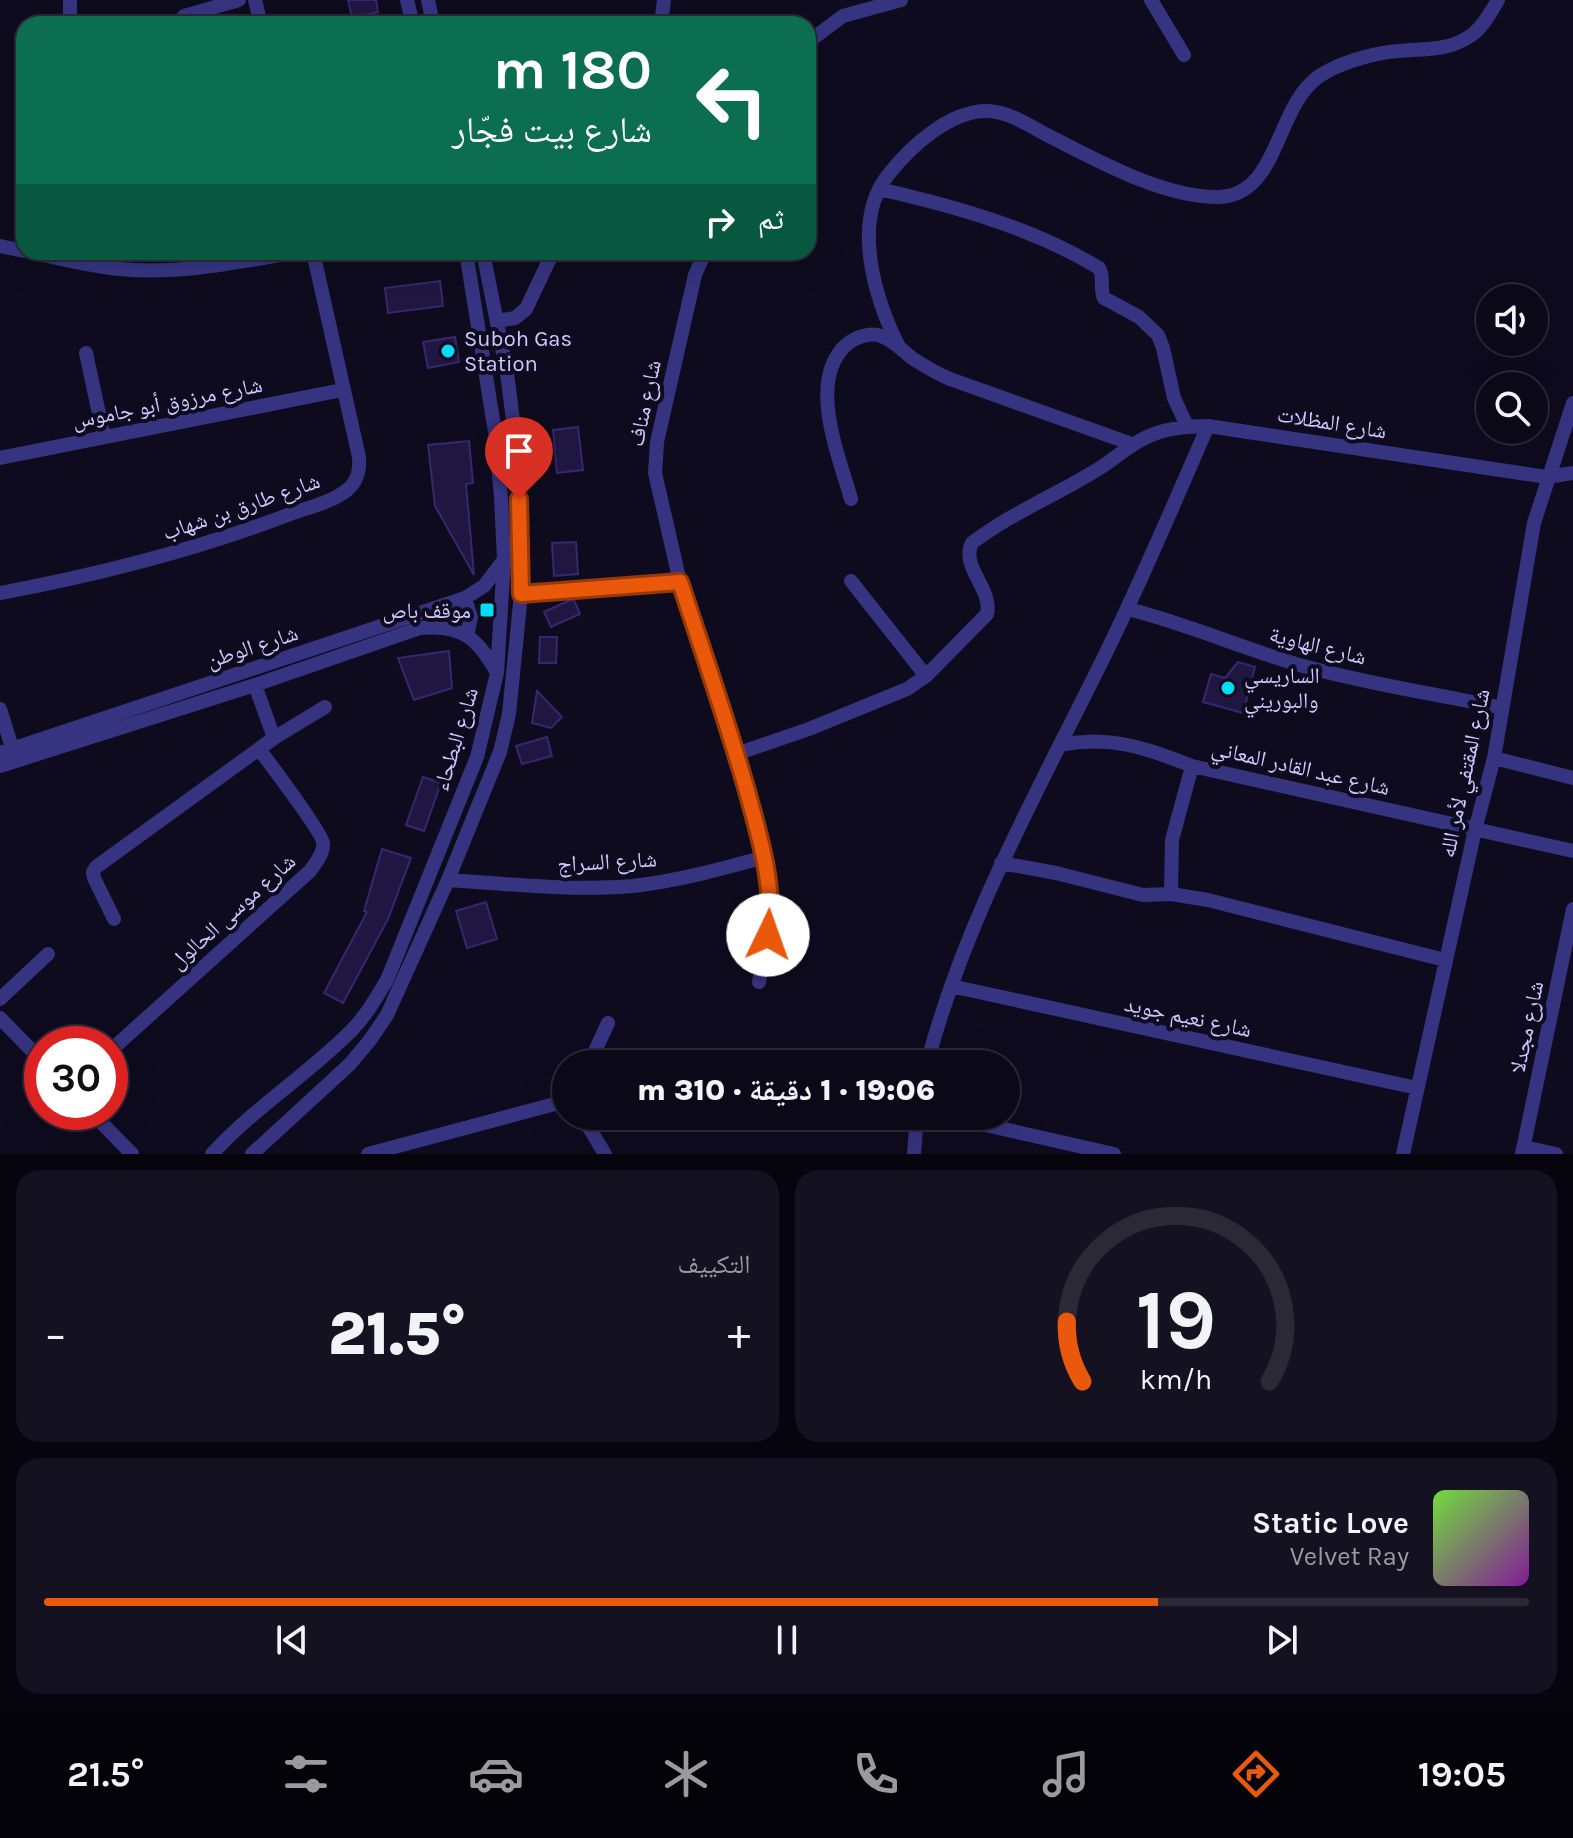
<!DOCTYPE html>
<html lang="ar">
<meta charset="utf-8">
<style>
:root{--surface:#0b0817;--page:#141120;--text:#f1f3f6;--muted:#9a9aa1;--line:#2b2936;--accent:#ea580c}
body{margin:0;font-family:Karla,"Noto Naskh Arabic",sans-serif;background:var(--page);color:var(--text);direction:rtl;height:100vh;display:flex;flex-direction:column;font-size:30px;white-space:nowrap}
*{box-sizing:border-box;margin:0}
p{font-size:26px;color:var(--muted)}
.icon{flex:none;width:44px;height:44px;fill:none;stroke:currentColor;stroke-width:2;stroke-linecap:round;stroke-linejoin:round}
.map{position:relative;height:1154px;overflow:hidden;direction:ltr}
.details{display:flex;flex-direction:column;gap:16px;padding:16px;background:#06040d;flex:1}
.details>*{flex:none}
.banner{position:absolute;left:16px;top:16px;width:800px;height:244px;border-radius:24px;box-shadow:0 8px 32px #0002,0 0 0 2px var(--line);direction:rtl;background:#0b6e4f;color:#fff;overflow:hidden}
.tools{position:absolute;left:1476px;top:284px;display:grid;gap:16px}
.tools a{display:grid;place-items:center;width:72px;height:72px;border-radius:50%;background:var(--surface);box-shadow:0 8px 32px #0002,0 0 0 2px var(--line);font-size:40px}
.speed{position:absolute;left:24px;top:1026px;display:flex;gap:16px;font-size:40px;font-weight:700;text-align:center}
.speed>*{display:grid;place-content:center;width:104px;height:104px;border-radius:50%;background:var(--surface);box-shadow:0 8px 32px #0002,0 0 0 2px var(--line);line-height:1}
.speed .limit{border:12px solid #d22;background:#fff;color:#111}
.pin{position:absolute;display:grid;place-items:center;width:68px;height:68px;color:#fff;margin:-82px -34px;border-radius:50% 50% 50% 0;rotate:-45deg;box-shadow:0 0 8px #0007}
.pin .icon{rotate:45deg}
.me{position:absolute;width:88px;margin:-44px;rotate:3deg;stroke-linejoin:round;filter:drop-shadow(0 0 6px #0008)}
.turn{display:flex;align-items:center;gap:28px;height:168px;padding:0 32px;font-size:36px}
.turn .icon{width:104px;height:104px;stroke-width:2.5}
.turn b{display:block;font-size:56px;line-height:68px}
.then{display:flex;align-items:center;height:76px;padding:0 32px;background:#0003;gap:16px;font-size:30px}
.big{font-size:60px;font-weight:800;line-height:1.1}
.details .widget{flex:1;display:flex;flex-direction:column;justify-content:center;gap:12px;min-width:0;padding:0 28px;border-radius:24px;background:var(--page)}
.details .dial{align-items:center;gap:0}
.dial svg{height:208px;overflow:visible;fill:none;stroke:var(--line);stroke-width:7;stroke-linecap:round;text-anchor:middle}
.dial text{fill:var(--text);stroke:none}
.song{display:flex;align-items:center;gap:24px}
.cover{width:96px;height:96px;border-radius:12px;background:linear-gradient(135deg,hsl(100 70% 55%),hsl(290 70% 35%))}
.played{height:8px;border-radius:4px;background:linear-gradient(90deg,var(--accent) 75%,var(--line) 75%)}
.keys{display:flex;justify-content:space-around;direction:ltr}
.heat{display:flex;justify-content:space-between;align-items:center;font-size:44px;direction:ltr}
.details .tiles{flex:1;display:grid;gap:16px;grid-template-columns:1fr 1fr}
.widget:last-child{grid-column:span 2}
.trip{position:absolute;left:552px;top:1050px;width:468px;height:80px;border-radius:40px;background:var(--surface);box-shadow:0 8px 32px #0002,0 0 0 2px var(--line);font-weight:800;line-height:80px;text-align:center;direction:rtl}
.tab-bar{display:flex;height:128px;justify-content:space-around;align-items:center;background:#040309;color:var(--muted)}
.tab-bar .icon{width:56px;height:56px}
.tab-bar .on{color:var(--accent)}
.tab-bar b{font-size:36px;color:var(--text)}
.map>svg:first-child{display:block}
.building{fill:#1f1741;stroke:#35286e;stroke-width:2}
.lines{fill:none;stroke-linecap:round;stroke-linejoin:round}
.minor{stroke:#363480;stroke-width:14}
.route-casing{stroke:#983908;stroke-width:20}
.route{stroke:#ea580c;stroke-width:14}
.poi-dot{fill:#00def4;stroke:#0f0b1f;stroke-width:3}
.labels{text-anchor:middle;stroke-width:8;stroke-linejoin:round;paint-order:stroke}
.poi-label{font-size:22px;fill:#cfc9ff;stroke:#0f0b1f;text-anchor:start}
.street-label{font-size:22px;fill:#cfc9ff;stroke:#0f0b1f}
</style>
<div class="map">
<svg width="1573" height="1154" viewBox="0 0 1573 1154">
<rect width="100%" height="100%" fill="#0f0b1f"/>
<path class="building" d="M348 0H376L378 12 352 18Z
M440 281 443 306 388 313 385 288Z
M455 337 459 362 428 368 423 342Z
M578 427 583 470 557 473 553 430Z
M469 441 473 483 466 484 474 575 435 506 428 445Z
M576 542 578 574 554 576 552 543Z
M570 600H574L580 614 551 627 544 612Z
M540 637H557L556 663H539Z
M449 651 452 688 414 700 398 658Z
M1238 662 1255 667 1243 713 1203 702 1211 674 1225 678Z
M537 691 562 717 551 728 532 723Z
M547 737 552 756 522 764 516 746Z
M423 777 441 783 424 831 406 825Z
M382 849 411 858 388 919 343 1003 324 993 367 912 364 911Z
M486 902 497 939 467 948 456 911Z"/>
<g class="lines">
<path class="minor" d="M255 0 261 24
M407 0 413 24
M428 0 433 24
M1151 0 1184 55
M184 16 239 0
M70 24V0
M661 24 664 0
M808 42 843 16 901 0
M879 189C954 206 1033 228 1099 268 1105 278 1099 287 1104 298L1139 317 1158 335 1163 348 1174 398 1187 426
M0 246 24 251
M29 252C59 258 89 266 120 269 179 275 239 262 297 252
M705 252 695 275 657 442 655 473 680 582 736 754 765 857 771 914 759 982
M497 321 515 318 526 309 553 252
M899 347C875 299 851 222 888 175 910 147 950 110 988 111 1010 112 1030 126 1049 136 1097 160 1163 198 1219 197 1279 195 1275 108 1318 77 1338 63 1373 53 1398 51 1425 48 1449 52 1473 34 1484 25 1491 12 1498 0
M86 353 104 437
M0 458 342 390
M851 499C839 456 807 381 846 345 855 337 870 332 881 336 893 340 902 350 912 358 924 366 936 373 950 379L1132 444
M851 581 926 676
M0 593C97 575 192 551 285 516 305 508 331 503 347 490 358 481 360 470 359 457L313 252
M521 594 680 582
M465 598 471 617 467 636
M1128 609C1188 624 1244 649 1303 666 1368 684 1436 694 1502 708
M255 685 274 738
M0 709 15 757
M1060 745C1110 735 1147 748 1192 766L1573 851
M0 753 465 598 484 586 503 561
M736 754 809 729 907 689 926 676 987 614C993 589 960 567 972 543 1010 514 1054 496 1095 471 1113 461 1128 445 1147 437 1166 428 1187 426 1208 426L1547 477 1573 473
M1494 758 1573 778
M0 766 255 685 420 628C461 624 478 638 497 673
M1001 863 1056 873 1143 895 1171 894 1208 900 1445 960
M448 880C509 884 572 891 633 886 678 881 721 869 765 857
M1171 894 1172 840 1192 766
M114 919 94 878 93 872 96 867 274 738 325 707
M951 986 1417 1088
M0 999 48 954
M0 1018 42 1061
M110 1051 310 871C316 862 324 854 323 843 323 834 268 761 259 749
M589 1064 608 1023
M927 1064C963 926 1032 802 1095 675 1136 594 1171 510 1208 426
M91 1112 132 1154
M582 1116 605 1154
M946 1116 1114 1154
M1524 1147 1556 1154
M212 1154C254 1108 307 1075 351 1031 366 1016 376 998 387 980L477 757 497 673 504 560 501 497 495 432 466 252
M252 1154 350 1064 370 1040 387 1015 448 880 500 752 509 714 521 594 519 467 507 373 483 252
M368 1154 566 1101
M914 1154 917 1116
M1403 1154 1475 830 1494 758 1534 523 1573 403
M1522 1154 1573 909"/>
</g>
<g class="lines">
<defs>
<path id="route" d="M519 499 521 594 680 582C703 652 727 721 747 791 760 839 775 885 768 935"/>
</defs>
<use href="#route" class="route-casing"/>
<use href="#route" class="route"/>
</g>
<g class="poi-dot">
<circle cx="448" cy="351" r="8"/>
<rect x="479" y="602" width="16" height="16" rx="4"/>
<circle cx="1228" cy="688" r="8"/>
</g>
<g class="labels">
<g class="poi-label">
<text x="464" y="346">Suboh Gas<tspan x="464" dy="25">Station</tspan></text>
<text x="471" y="618" text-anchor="end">موقف باص</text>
<text x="1244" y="683">الساريسي<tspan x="1244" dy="25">والبوريني</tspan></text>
</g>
<g class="street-label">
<text transform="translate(167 402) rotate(-11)" y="8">شارع مرزوق أبو جاموس</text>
<text transform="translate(644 403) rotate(-78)" y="8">شارع مناف</text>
<text transform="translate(1332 422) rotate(9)" y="8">شارع المظلات</text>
<text transform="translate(241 506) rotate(-19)" y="8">شارع طارق بن شهاب</text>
<text transform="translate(1318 645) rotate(14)" y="8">شارع الهاوية</text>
<text transform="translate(252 646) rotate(-18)" y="8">شارع الوطن</text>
<text transform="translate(455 739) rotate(-73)" y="8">شارع البطحاء</text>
<text transform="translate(1301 767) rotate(13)" y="8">شارع عبد القادر المعاني</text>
<text transform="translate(1464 773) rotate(-78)" y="8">شارع المقتفي لأمر الله</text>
<text transform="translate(607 861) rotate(-3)" y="8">شارع السراج</text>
<text transform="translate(232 911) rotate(-42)" y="8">شارع موسى الحالول</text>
<text transform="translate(1188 1016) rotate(12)" y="8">شارع نعيم جويد</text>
<text transform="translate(1526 1027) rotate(-78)" y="8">شارع مجدلا</text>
</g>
</g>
</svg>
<div class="tools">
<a><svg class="icon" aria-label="sound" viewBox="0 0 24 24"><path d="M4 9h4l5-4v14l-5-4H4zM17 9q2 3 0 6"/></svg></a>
<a><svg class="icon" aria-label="search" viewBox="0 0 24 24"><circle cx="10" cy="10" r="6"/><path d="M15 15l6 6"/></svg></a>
</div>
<div class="speed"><div class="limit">30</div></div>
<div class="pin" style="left:519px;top:499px;background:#d93025"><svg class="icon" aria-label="arrive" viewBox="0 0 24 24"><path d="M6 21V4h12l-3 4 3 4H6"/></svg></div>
<svg class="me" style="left:768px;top:935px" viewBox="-20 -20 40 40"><circle r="19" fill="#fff"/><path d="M0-13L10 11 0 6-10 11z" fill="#ea580c"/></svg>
<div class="trip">19:06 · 1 دقيقة · 310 m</div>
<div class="banner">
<div class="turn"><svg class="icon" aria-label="left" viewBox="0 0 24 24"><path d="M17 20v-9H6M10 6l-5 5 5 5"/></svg><div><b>180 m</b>شارع بيت فجّار</div></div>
<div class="then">ثم<svg class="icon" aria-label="right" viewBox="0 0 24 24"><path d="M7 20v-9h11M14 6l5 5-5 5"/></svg></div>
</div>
</div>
<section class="details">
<div class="tiles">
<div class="widget dial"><svg viewBox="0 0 100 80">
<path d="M14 69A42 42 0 1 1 86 69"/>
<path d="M14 69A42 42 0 0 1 8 46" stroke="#ea580c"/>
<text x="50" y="56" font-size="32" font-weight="700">19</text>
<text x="50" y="72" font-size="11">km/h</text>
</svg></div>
<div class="widget"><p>التكييف</p>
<div class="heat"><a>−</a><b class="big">21.5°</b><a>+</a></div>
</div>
<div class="widget">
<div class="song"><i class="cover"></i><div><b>Static Love</b><p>Velvet Ray</p></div></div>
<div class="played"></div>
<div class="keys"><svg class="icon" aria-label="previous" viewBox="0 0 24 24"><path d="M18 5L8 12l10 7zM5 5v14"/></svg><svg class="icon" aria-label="pause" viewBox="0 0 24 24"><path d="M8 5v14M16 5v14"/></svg><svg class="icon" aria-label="next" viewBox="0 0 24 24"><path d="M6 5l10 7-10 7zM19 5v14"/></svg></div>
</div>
</div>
</section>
<nav class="tab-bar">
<b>19:05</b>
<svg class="icon on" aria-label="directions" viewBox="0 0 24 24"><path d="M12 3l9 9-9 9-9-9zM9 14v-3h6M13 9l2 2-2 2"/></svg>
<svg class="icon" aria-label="music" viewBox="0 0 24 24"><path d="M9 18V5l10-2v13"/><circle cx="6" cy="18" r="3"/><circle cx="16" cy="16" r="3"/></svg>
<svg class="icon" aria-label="phone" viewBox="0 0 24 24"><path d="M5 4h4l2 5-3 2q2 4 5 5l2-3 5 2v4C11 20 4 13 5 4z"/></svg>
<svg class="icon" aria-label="climate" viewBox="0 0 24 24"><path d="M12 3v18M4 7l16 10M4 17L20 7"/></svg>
<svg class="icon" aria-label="car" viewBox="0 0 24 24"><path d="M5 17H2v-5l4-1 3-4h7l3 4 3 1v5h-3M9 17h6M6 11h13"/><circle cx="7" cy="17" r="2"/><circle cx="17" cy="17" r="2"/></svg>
<svg class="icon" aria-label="filters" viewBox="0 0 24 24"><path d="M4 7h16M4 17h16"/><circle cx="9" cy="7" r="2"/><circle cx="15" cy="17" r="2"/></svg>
<b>21.5°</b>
</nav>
